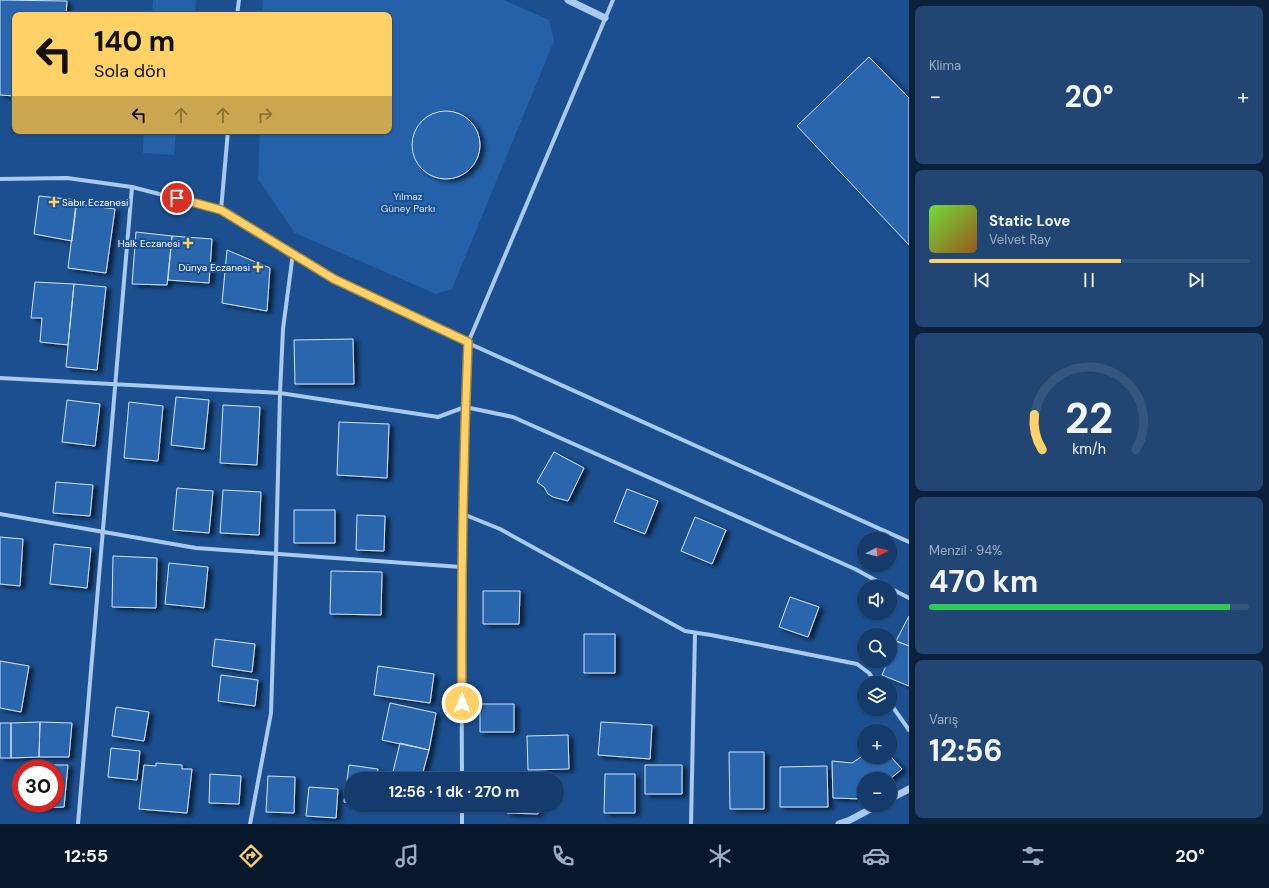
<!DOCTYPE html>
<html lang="tr">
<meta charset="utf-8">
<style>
:root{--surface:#143b6b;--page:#214673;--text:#f1f3f6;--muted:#9dadc1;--line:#33557e;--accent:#ffd166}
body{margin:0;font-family:"DM Sans",sans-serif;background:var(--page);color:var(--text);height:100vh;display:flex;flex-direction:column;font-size:15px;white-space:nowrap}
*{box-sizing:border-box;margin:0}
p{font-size:13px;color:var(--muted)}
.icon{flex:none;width:22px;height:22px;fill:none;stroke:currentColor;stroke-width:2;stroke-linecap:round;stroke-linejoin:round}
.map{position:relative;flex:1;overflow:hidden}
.details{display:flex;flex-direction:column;gap:6px;padding:6px;background:#0b203b;width:360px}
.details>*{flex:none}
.banner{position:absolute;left:12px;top:12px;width:380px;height:122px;border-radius:8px;box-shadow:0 1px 3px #0004,0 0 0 1px var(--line);background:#ffd166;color:#111;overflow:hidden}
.needle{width:26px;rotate:83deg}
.controls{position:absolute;left:857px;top:532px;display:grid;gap:8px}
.controls a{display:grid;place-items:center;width:40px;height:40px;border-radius:50%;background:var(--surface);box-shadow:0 1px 3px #0004,0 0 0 1px var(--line);font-size:20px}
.speed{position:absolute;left:12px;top:760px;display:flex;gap:8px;font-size:20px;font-weight:700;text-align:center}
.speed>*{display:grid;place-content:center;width:52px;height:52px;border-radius:50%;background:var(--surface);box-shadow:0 1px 3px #0004,0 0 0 1px var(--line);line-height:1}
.speed .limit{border:6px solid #d22;background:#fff;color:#111}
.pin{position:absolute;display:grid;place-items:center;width:34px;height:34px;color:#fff;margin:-17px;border:2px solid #fff;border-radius:50%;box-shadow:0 1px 4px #0007}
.me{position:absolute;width:44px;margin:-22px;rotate:0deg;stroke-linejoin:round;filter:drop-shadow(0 0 3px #0008)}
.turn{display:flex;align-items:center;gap:14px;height:84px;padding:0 16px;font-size:18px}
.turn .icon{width:52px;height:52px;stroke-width:2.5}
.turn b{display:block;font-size:28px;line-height:34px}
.lanes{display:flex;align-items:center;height:38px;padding:0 16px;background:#0003;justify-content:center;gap:20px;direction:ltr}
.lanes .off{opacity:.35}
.big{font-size:30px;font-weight:700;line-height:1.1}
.details .widget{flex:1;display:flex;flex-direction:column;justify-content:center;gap:6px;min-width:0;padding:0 14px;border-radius:8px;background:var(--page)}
.details .dial{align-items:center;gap:0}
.dial svg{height:104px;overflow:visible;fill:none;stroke:var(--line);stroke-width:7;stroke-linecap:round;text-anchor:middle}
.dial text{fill:var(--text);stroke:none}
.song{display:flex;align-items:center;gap:12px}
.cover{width:48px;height:48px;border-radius:6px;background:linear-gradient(135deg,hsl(100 70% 55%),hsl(30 70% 35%))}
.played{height:4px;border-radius:2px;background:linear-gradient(90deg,var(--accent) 60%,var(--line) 60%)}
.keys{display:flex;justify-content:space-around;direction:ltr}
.heat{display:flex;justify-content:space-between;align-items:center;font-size:22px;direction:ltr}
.charge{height:6px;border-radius:3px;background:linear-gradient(90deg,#34c759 94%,var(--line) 0)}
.trip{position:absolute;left:344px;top:772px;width:220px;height:40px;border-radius:20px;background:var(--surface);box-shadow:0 1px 3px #0004,0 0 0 1px var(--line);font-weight:700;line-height:40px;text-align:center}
.tab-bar{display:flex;height:64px;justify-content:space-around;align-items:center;background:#08182b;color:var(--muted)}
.tab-bar .icon{width:28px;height:28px}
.tab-bar .active{color:var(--accent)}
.tab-bar b{font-size:18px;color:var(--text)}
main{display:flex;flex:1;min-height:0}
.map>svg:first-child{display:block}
.green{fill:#2461a8}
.building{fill:#2a66ad;stroke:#cfe3fa;filter:url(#shadow)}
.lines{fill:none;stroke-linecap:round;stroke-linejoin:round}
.minor{stroke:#a9c9ee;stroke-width:4}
.tertiary{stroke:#a9c9ee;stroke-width:7}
.route-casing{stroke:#a68842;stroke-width:10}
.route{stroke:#ffd166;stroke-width:7}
.poi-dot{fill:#ffd166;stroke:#1b4f8f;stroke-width:1.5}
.labels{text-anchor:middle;stroke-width:4;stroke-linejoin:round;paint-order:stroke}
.park-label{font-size:10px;fill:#cfe3fa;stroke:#1b4f8f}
.poi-label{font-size:10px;fill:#fff;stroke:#1b4f8f;text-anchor:end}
</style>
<main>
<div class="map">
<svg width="909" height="824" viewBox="0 0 909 824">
<defs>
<filter id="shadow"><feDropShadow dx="4.5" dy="2.5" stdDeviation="2" flood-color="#0009"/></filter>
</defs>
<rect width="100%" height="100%" fill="#1b4f8f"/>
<path class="green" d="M153 0H196L195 15H152Z
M263 0H504L549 20 554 41 452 289 436 294 295 233 258 179 260 131H389V15H262Z
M144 131H176L174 155 143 153Z"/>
<path class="building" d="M0 0 67 1 66 15H15V96L0 95Z
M869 57 909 98V245L797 126Z
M412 145a34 34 0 1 1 68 0a34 34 0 1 1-68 0Z
M39 196 77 200 72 241 34 234Z
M76 204 115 209 106 273 68 268Z
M136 232 172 236 167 285 132 284Z
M172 236 212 239 209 283 168 280Z
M227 250 270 268 267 311 222 303Z
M35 282 74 284 68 345 40 342 42 318H31Z
M74 284 106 287 97 370 66 367Z
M353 339 354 384H295L294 340Z
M176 397 209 400 204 449 171 445Z
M67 400 100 404 95 446 62 442Z
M129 402 163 406 158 461 124 458Z
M223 405 260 407 257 465 220 463Z
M339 422 389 424 387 478 337 475Z
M554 452 584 468 568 501 553 497 548 494 544 487 537 482Z
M56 482 93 485 90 516 53 513Z
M177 488 213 491 209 533 173 530Z
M627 489 658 501 645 534 614 522Z
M223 490 261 492 259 535 220 533Z
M294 510H335V543H294Z
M357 515 385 516 384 551 356 550Z
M695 517 726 530 712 564 681 551Z
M0 537 23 539 20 586 0 584Z
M54 544 91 548 87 588 50 584Z
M113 556 157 558 156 608 112 607Z
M169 563 208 567 204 608 165 604Z
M331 571 382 572 381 615 330 614Z
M483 591H520L519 624H483Z
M790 597 819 607 808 637 779 627Z
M909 616V646L896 641Z
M584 634H615V673H584Z
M215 639 255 644 252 672 212 666Z
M896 641 909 646V686L882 675 888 661H890V655Z
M0 661 29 666 21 712 0 708Z
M378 666 434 674 430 703 374 695Z
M221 675 258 680 255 706 218 701Z
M390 703 436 713 429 750 382 740Z
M480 704H514V732H480Z
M116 707 149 712 144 741 112 736Z
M40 722 39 757 11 758V723Z
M40 722 72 723 69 757H39Z
M601 722 652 725 650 759 598 755Z
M0 723H11V758H0Z
M568 735 569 769 528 770 527 736Z
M400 743 429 750 421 779H405L392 776Z
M111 748 140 751 137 780 108 777Z
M729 752H764V809H730Z
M864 755V757H890V756L902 769 890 779H864V799L833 798 832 761 852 763Z
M156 763 182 765V769H192L187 813 139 809 144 765 156 766Z
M38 765H68L64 807 35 808 36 803H55V769H37Z
M349 765 378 769 376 779H351V803L344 802Z
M645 765H682V794H645Z
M827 766 828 807H780V767Z
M210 774 241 776 239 804 209 803Z
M605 774H635V813H604Z
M508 775 539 776V779H508Z
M268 776 295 777 294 813 266 812Z
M309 787 338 789 336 818 306 816Z
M508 805H538V814L507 813Z"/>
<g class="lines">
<path class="minor" d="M237 15 239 0
M0 179 67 178 132 187 221 210 334 279 468 343 909 542
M221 210 228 131
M0 378 280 393 438 417 465 407 513 417 855 569 888 587
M0 514 196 548 461 567
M463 514 500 529 685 631 711 635 857 664 869 673 876 683
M890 588 909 598
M890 703 909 730
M462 779 461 567 465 407 468 343 613 0
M462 805V824
M78 824 132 187
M250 824 271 713 276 554 280 393 283 329 293 253
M691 824 695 633"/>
<path class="tertiary" d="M568 0 605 18
M890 799 909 789
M839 824 850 820 878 805"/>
</g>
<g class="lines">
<defs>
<path id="route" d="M177 198 221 210 334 279 468 342C463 463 461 583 462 703"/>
</defs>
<use href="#route" class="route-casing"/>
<use href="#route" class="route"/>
</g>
<g class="poi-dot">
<path d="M52 196h4v4h4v4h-4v4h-4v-4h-4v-4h4z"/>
<path d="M186 237h4v4h4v4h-4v4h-4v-4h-4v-4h4z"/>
<path d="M256 261h4v4h4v4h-4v4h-4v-4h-4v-4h4z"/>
</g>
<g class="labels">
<g class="park-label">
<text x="408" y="200">Yılmaz<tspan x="408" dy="12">Güney Parkı</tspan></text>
</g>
<g class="poi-label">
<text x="62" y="206" text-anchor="start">Sabır Eczanesi</text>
<text x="180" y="247">Halk Eczanesi</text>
<text x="250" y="271">Dünya Eczanesi</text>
</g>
</g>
</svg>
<div class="controls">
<a><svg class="needle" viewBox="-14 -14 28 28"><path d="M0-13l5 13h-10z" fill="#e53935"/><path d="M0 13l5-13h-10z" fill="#9dadc1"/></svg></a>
<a><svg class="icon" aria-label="sound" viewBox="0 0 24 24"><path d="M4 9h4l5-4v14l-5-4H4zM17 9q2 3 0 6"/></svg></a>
<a><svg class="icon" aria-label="search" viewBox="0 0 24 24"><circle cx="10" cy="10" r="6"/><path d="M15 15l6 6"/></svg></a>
<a><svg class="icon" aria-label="layers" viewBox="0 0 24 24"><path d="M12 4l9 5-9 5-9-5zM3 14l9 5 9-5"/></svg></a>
<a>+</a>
<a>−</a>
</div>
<div class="speed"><div class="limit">30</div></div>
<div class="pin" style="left:177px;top:198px;background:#d93025"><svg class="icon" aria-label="arrive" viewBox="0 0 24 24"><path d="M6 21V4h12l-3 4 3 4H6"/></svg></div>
<svg class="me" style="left:462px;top:703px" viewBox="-20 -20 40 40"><circle r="17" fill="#ffd166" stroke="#fff" stroke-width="3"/><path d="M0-11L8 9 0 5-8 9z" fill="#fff"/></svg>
<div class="trip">12:56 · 1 dk · 270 m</div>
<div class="banner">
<div class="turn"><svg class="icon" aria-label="left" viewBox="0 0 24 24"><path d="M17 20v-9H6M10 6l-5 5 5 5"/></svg><div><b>140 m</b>Sola dön</div></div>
<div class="lanes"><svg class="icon" aria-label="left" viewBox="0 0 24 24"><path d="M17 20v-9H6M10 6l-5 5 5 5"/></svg><svg class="icon off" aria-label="ahead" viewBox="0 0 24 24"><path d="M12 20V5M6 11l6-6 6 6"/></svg><svg class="icon off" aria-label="ahead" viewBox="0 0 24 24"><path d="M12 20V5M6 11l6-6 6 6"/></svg><svg class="icon off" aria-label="right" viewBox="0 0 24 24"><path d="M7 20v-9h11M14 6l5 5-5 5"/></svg></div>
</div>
</div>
<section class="details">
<div class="widget"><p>Klima</p>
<div class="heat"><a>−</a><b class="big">20°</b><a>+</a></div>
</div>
<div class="widget">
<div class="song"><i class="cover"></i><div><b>Static Love</b><p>Velvet Ray</p></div></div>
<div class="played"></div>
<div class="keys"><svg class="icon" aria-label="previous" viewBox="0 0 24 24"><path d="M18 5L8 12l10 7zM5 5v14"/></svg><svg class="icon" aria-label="pause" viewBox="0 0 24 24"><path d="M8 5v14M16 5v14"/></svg><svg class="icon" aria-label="next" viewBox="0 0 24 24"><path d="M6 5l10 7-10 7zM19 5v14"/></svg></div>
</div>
<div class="widget dial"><svg viewBox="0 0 100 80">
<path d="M14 69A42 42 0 1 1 86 69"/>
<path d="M14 69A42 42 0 0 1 8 42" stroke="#ffd166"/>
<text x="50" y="56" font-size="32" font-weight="700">22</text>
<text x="50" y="72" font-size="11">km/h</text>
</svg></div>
<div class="widget"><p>Menzil · 94%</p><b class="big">470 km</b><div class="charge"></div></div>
<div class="widget"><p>Varış</p><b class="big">12:56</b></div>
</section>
</main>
<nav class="tab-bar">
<b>12:55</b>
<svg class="icon active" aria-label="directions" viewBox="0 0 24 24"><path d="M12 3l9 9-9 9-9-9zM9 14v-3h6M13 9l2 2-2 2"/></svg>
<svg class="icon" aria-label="music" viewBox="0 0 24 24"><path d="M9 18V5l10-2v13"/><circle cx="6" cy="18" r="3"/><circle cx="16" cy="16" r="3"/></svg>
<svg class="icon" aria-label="phone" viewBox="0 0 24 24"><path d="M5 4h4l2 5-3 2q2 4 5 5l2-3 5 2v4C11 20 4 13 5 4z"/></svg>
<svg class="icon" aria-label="climate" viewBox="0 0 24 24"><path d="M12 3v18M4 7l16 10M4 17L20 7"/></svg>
<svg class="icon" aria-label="car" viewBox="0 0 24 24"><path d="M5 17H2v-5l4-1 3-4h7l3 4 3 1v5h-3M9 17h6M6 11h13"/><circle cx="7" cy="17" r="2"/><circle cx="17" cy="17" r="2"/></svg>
<svg class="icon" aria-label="filters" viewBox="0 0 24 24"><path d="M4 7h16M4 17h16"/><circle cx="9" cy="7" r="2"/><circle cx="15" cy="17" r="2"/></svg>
<b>20°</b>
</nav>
